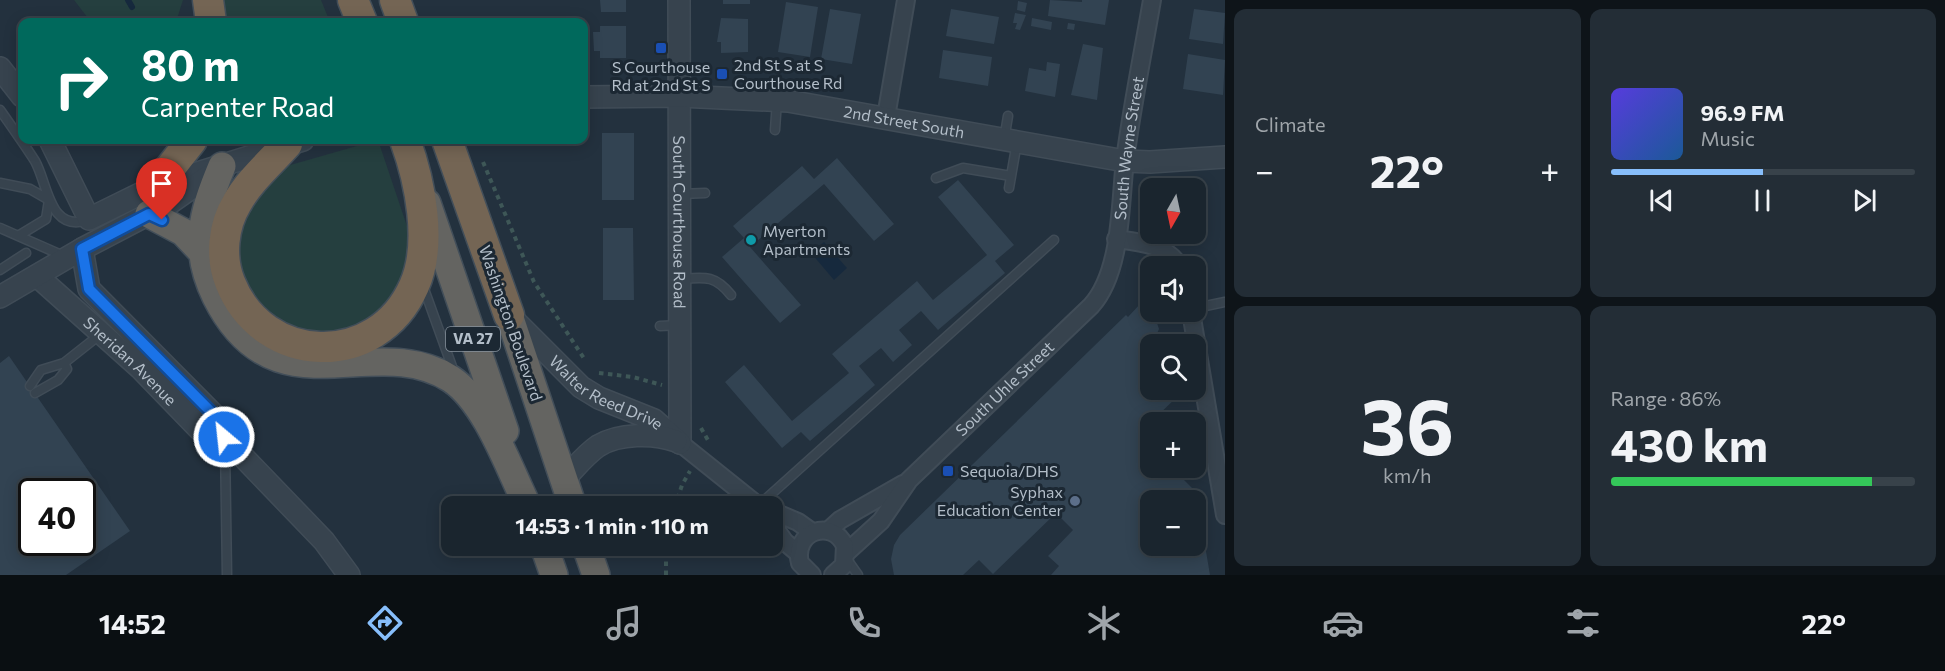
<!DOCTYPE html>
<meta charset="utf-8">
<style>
:root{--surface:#1a252e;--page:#232d36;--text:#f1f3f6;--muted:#9fa5aa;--line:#38424a;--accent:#87befb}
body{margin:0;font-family:Commissioner,sans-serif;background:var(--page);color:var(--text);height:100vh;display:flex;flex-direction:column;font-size:22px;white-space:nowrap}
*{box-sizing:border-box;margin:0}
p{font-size:20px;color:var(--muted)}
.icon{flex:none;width:33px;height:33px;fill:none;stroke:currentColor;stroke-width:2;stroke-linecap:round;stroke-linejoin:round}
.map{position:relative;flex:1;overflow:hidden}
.drawer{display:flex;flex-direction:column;gap:9px;padding:9px;background:#0e1419;width:720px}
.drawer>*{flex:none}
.top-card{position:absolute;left:18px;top:18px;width:570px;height:126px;border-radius:12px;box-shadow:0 3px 15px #0003,0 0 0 2px var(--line);background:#00695c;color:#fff;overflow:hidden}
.needle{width:39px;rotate:189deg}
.fabs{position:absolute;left:1140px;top:178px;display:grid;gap:12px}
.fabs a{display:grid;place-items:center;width:66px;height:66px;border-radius:12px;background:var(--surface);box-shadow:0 3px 15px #0003,0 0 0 2px var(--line);font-size:30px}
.speed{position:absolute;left:18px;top:478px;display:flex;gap:12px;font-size:30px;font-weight:700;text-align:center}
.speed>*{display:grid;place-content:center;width:78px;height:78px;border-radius:50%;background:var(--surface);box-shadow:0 3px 15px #0003,0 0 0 2px var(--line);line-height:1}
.speed .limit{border:3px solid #111;border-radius:9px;background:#fff;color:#111}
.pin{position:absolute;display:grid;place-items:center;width:51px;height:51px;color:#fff;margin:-62px -26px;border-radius:50% 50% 50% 0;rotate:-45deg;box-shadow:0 0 6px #0007}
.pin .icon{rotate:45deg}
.me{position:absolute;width:66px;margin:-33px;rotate:332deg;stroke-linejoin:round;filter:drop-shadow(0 0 4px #0008)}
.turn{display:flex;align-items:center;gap:21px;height:126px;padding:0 24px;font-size:27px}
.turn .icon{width:78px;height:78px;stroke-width:2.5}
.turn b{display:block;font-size:42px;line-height:51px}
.big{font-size:45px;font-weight:700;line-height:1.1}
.drawer .card{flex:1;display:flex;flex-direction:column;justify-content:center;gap:9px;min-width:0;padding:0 21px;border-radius:12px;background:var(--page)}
.drawer .dial{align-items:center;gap:0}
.dial b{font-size:78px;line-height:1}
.song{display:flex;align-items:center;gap:18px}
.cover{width:72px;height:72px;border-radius:9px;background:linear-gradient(135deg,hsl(250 70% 55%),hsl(210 70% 35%))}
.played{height:6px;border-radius:3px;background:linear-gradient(90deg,var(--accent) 50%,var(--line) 50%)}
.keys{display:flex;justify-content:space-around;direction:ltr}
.heat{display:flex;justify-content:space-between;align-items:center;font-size:33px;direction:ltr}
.charge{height:9px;border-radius:4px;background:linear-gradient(90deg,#34c759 86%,var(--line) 0)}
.drawer .tiles{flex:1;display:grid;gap:9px;grid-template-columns:repeat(2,1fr)}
.trip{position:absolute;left:441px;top:496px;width:342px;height:60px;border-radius:12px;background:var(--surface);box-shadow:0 3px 15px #0003,0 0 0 2px var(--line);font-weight:700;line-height:60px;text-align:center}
.tab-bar{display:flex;height:96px;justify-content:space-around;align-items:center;background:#0a0f12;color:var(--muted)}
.tab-bar .icon{width:42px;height:42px}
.tab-bar .current{color:var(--accent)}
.tab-bar b{font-size:27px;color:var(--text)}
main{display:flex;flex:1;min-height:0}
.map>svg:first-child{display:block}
.green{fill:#253f3f}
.water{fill:#16293d}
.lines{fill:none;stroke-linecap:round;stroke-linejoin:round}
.stream{stroke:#16293d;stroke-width:6}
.building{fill:#324352;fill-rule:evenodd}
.service-casing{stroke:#404c57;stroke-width:11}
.minor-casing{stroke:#404c57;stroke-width:20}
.tertiary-casing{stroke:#404c57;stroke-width:24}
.trunk-casing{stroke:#424e59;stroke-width:30}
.motorway-casing{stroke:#424e59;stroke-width:33}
.path{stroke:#3e5757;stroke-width:4;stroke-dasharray:4.5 4.5;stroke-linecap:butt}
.service{stroke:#37434e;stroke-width:8}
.minor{stroke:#37434e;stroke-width:16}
.tertiary{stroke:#37434e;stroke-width:21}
.trunk{stroke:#646461;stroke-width:27}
.motorway{stroke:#746554;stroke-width:30}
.route-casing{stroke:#114b97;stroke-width:15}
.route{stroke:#1a73e8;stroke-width:10}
.transit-dot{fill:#1a4fb4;stroke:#1c2833;stroke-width:2}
.culture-dot{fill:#0f9aa8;stroke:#1c2833;stroke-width:2}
.service-dot{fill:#5c6f8a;stroke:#1c2833;stroke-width:2}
.labels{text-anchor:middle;stroke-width:6;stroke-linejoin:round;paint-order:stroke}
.shield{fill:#1c2833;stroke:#86919c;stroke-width:1.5}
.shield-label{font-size:15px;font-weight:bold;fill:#b3bec9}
.poi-label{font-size:16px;fill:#b3bec9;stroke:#1c2833;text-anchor:start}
.street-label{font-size:16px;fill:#b3bec9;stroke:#1c2833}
</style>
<main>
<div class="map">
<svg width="1225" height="575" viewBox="0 0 1225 575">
<rect width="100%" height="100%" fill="#23313e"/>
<path class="green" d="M74 0H183L176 22H91Z
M219 0H321L330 22H222Z
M378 140 410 235 403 281 374 316 331 336 280 325 242 290 231 255 241 207 280 168Z"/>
<path class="water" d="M824 242 847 268 834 280 811 253Z"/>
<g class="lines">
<path class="stream" d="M128 0 132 7"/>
</g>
<path class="building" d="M600 0H626V12H601Z
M723 0H750V4H723Z
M1050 0 1082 2V0H1109L1105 25 1048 16Z
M1018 1 1027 3 1025 12 1017 10Z
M786 2 818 7 810 57 778 52Z
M830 9 861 14 852 64 821 59Z
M951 9 999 17 994 44 946 36Z
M1194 9 1225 13 1223 44 1189 39Z
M1015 13 1026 15 1020 30 1015 29 1017 23H1013Z
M721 18 748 19V52L721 53V42H717Z
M1032 18 1052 22 1051 30 1031 26Z
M1068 23 1075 24 1074 30 1067 29Z
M600 26H626V58H600V51H594L593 32H600Z
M1083 44 1103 48 1097 100 1071 95Z
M943 50 992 57 988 86 939 78Z
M1188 54 1225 60 1223 95 1183 89Z
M1047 62 1060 64 1055 97 1025 91 1029 68 1046 71Z
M602 133H634V200H602Z
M837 158 894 224 874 241 824 184 750 247 801 305 780 323 722 257 744 238 733 226 802 166 814 179Z
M958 180 1014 245 995 261 1005 273 938 330 921 311 899 330 912 345 893 362 881 348 859 366 875 385 810 441 801 432 782 448 725 382 744 365 792 421 849 373 832 354 917 281 933 300 987 255 938 197Z
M603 228H633L634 300H603Z
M1141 303 1156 320 1159 329 1153 342 1156 345H1150V390H1174L1179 395 1153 420 1156 423H1150V453L1142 461 1154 473 1159 468H1172L1196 492 1210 575H1051L1059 566 1048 556 1073 530 1056 513 993 574 979 560 963 575H894L891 559 894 545 900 535 1126 315 1128 317ZM1150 501H1196V546H1150Z
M9 356 130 531 66 575H0V363ZM32 492H82V543H32Z"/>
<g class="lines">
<defs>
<path id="service" d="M0 110C12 127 24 144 35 161 48 184 49 233 88 220
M775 130 777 100
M1004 140 1008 116
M936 178 963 168 1011 176
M0 183 30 189 49 200 46 219 18 236
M1009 188 1017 142
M680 194 705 193
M0 228 66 257
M0 270 26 253
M681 279C705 277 715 275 731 295
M423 286 454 372
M1196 308 1225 302
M660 326 681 325
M30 386 41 370 64 363 102 333
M35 393 58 380 67 369 64 363
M225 444 227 575
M1196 455 1214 452
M1173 469 1175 468
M759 505 1054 240
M846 558 858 575"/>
<g id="minor">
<path d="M886 117 906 0"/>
<path d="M1116 239C1139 242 1167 244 1180 267"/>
<path d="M1191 312 1225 515"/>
<path d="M680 443 760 507"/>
<path d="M772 511 798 522 812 532"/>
<path d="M772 524 785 542 798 553"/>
<path d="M829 530 840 520 903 484"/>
<path id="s1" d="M847 552 881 521 909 480 1091 306C1122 272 1120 204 1125 160 1132 106 1143 53 1152 0"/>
<path d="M812 575 800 563C792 532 832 517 845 546L844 565 833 575"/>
</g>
<g id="tertiary">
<path id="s2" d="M679 0 680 443"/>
<path d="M0 68 22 96"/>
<path id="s3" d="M584 97 679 96 788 101 1125 161 1150 162 1225 157"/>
<path d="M50 140 89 219 156 186 303 140"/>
<path d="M82 249 89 289 222 423 224 437 324 541 349 575"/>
<path id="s4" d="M37 276 140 368 199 429 208 435 224 437"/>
<path d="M0 297 82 249 170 203 207 177"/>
<path id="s5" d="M512 318 581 387 599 398 654 420 680 443"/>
<path d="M564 479C575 468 585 455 598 446 619 433 654 433 676 441"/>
</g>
<path id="trunk" d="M222 166C202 214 192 248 216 297 276 417 373 329 451 379 487 403 509 469 528 507
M427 203 505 431
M149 214 183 232 200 250
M509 315 573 507
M544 546 554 575
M586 546 596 575"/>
<path id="motorway" d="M208 0 211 22
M353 0 362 22
M395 0 403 22
M447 140 509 315
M287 144C270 163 249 181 237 203 223 226 220 257 230 282 263 366 377 370 414 286 433 244 420 181 405 140
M156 186 192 140"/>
</defs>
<use href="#service" class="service-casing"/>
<use href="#minor" class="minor-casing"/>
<use href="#tertiary" class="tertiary-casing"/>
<use href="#trunk" class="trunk-casing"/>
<use href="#motorway" class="motorway-casing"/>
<path class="path" d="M483 162 534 282 585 360
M599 373 633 377 662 385
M701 428 709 442
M675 507 682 485 690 471
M666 575V546"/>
<use href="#service" class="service"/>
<use href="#minor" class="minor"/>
<use href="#tertiary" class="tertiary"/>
<use href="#trunk" class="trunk"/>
<use href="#motorway" class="motorway"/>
</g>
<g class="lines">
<defs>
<path id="route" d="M162 220 149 214 82 249 89 289 222 423 224 437"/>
</defs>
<use href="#route" class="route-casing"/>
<use href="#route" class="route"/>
</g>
<g class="transit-dot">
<rect x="655" y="42" width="12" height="12" rx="3"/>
<rect x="716" y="68" width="12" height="12" rx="3"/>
<rect x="942" y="465" width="12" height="12" rx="3"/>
</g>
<circle class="culture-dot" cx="751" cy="240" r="6"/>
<circle class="service-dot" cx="1075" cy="501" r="6"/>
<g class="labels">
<rect class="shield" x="446" y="327" width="54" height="24" rx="4.5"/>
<g class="shield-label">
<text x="473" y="344">VA 27</text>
</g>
<g class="poi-label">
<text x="734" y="71">2nd St S at S<tspan x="734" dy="18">Courthouse Rd</tspan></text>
<text x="661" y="73" text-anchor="middle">S Courthouse<tspan x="661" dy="18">Rd at 2nd St S</tspan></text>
<text x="763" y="237">Myerton<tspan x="763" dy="18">Apartments</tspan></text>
<text x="960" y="477">Sequoia/DHS</text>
<text x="1063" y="498" text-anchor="end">Syphax<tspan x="1063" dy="18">Education Center</tspan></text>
</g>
<g class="street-label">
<text dy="6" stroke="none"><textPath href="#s3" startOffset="322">2nd Street South</textPath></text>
<text dy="6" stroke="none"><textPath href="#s1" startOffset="512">South Wayne Street</textPath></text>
<text dy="6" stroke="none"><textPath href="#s2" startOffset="222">South Courthouse Road</textPath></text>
<text transform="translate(511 323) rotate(71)" y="6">Washington Boulevard</text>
<text dy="6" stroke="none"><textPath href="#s4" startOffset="126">Sheridan Avenue</textPath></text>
<text dy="6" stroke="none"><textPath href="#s1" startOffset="228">South Uhle Street</textPath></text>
<text dy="6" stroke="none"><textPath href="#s5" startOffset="122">Walter Reed Drive</textPath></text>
</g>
</g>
</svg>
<div class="fabs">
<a><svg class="needle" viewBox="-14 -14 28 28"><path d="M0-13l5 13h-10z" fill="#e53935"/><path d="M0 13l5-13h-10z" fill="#9fa5aa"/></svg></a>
<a><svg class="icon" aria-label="sound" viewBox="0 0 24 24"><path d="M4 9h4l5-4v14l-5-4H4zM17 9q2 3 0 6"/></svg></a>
<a><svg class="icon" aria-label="search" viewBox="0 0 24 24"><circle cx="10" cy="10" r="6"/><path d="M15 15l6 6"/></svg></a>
<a>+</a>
<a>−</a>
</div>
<div class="speed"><div class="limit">40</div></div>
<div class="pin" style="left:162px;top:220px;background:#d93025"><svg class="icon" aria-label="arrive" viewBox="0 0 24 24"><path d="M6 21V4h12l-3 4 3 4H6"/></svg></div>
<svg class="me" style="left:224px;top:437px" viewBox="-20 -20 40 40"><circle r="17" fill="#1a73e8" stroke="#fff" stroke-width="3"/><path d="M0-11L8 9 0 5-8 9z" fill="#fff"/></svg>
<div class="trip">14:53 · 1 min · 110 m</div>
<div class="top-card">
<div class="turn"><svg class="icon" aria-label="right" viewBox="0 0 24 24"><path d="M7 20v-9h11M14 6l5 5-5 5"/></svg><div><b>80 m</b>Carpenter Road</div></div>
</div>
</div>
<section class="drawer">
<div class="tiles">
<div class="card"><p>Climate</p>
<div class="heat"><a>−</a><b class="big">22°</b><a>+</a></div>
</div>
<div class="card">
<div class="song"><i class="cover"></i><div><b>96.9 FM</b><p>Music</p></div></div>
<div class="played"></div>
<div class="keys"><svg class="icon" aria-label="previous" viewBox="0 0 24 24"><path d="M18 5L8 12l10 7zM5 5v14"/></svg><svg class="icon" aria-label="pause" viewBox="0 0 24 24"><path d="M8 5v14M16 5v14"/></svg><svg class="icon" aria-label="next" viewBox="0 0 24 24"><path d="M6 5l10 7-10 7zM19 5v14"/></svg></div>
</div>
<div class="card dial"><b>36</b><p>km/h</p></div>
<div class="card"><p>Range · 86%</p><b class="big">430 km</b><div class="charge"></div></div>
</div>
</section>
</main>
<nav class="tab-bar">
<b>14:52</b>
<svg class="icon current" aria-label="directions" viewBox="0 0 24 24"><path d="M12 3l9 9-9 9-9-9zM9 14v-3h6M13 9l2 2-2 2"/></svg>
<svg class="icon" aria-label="music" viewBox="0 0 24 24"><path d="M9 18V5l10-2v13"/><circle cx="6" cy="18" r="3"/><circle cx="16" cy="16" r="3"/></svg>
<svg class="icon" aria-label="phone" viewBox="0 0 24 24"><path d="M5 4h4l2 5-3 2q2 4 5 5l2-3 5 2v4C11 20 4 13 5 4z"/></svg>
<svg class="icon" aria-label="climate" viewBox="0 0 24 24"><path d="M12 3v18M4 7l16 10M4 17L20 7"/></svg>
<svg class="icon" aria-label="car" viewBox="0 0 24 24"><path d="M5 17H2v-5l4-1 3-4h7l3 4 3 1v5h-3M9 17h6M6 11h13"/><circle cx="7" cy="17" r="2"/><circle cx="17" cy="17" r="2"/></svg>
<svg class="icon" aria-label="filters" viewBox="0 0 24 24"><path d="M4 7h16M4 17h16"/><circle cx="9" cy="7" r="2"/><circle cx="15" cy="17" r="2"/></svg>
<b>22°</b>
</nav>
